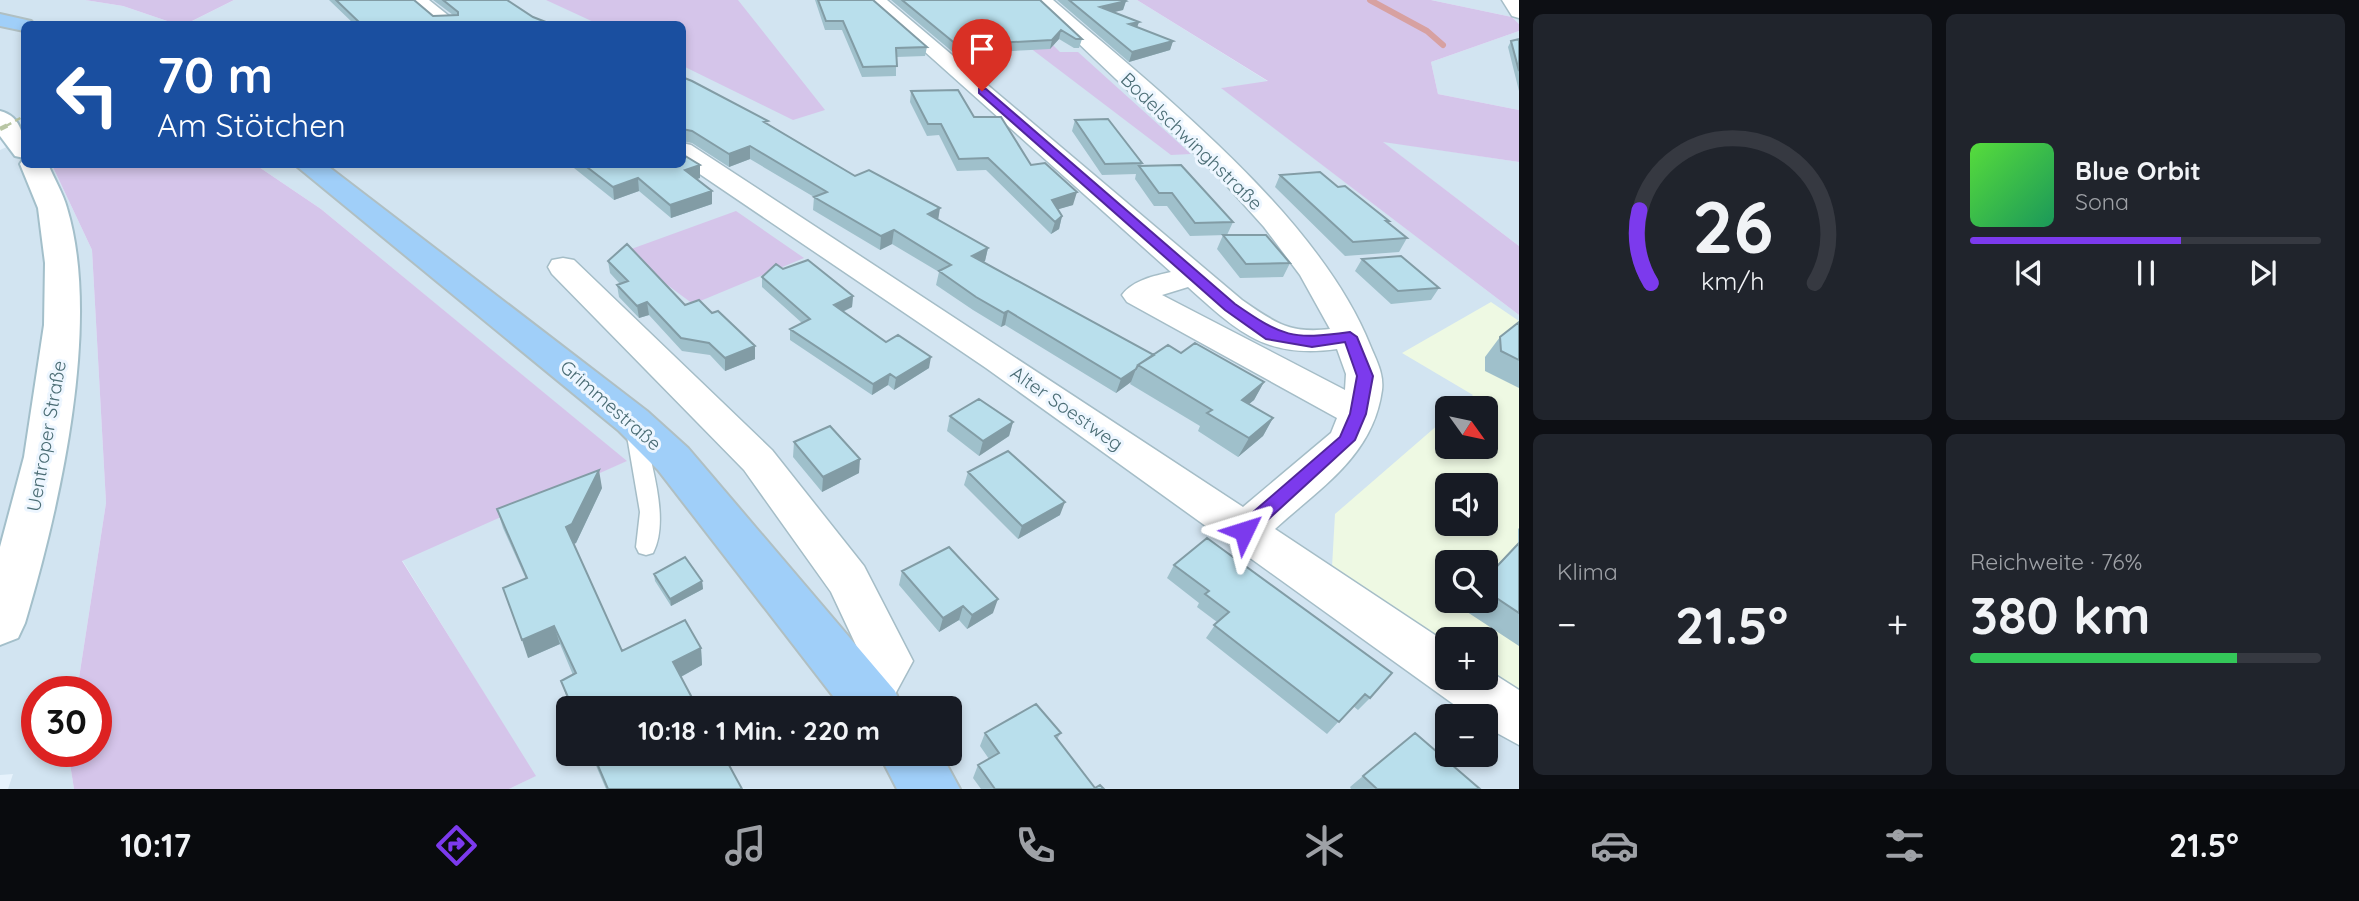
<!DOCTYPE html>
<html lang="de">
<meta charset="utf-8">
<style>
:root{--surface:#171b24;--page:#20242c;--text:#f1f3f6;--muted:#9ea1a6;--line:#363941;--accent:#7c3aed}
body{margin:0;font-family:Quicksand,sans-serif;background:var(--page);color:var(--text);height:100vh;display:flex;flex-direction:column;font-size:26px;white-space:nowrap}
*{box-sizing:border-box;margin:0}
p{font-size:23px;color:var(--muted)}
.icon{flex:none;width:38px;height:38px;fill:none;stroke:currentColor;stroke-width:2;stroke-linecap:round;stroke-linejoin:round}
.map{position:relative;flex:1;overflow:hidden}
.panel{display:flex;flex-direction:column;gap:14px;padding:14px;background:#0d0f14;width:840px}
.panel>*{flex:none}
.top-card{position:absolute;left:21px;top:21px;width:665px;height:147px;border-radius:10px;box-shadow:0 4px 10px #0003;background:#1a4fa0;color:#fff;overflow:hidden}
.needle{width:46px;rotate:123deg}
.fabs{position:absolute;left:1435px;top:396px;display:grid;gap:14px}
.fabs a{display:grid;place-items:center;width:63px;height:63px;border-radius:10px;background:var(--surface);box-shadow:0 4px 10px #0003;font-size:35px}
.speed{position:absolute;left:21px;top:676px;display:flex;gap:14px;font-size:35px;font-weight:700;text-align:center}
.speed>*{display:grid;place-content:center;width:91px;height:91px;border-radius:50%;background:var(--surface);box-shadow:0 4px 10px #0003;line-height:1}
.speed .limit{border:10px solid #d22;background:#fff;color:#111}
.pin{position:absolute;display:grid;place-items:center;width:60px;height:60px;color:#fff;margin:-72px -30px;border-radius:50% 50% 50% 0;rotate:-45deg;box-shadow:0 0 7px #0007}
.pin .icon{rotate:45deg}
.me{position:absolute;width:77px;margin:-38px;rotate:49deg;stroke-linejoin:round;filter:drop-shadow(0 0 5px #0008)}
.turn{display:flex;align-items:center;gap:24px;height:147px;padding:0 21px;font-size:32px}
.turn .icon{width:91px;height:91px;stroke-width:2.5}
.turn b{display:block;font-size:49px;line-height:60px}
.big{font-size:52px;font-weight:700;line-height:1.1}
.panel .card{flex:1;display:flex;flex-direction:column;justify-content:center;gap:10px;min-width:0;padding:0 24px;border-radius:10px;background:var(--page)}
.panel .dial{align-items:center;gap:0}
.dial svg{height:182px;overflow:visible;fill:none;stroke:var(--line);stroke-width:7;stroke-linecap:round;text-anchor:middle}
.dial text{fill:var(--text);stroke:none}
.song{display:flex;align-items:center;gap:21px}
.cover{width:84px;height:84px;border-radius:10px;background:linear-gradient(135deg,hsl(110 70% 55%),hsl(150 70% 35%))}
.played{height:7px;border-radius:4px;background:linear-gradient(90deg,var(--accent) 60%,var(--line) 60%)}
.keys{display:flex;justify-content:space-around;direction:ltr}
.heat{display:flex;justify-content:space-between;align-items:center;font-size:38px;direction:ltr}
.charge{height:10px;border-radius:5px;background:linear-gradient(90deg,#34c759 76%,var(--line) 0)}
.panel .tiles{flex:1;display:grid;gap:14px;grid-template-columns:repeat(2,1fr)}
.trip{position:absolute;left:556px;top:696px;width:406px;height:70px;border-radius:10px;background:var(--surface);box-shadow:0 4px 10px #0003;font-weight:700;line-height:70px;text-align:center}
.dock{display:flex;height:112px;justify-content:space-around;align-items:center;background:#090b0e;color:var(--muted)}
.dock .icon{width:49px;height:49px}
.dock .on{color:var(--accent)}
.dock b{font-size:32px;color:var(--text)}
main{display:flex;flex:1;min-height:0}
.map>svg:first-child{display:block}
.residential{fill:#d2e4f1;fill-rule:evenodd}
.education{fill:#eef9e3;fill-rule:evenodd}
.green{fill:#d5c5ea}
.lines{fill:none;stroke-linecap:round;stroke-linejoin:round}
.stream{stroke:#d7a1a1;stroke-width:6}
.service-casing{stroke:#a5bdc7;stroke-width:3}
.minor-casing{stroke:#a5bdc7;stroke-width:3}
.secondary-casing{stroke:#a3bfca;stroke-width:4}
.primary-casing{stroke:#b0bfc2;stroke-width:4}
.service{fill:#fff;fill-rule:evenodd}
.minor{fill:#fff;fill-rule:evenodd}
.secondary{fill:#fff;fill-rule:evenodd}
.primary{fill:#a0cff9;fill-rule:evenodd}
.rail-far1{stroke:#b9c6a4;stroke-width:2.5;stroke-dasharray:6 4.5;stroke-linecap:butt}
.rail{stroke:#b9c6a4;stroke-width:4.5;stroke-dasharray:8 5;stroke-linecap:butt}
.wall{fill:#9fc0cb}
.shaded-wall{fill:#829ca5}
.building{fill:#b9dfec;stroke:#829ca5;stroke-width:2}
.route{fill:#7c3aed;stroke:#51269a;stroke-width:2}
.labels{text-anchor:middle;stroke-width:6;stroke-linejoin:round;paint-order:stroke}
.street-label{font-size:19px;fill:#4b6d75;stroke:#edf6ff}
</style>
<main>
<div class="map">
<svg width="1519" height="789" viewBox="0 0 1519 789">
<rect width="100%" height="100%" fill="#e6f2fc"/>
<path class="residential" d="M0 0H85L123 6 176 24H24V125L0 138Z
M234 0H1137L1269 82 1222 88 1519 315V789H509L535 776 402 560 626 461 321 209 256 165 682 164V24H186ZM1447 408H1486V446H1447ZM1447 485H1486V523H1447ZM1447 562H1486V600H1447ZM1447 639H1486V677H1447ZM569 709H950V754H569ZM1447 716H1486V754H1447Z
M1431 0H1519V24L1512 17Z
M1519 31V110L1438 94 1431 62Z
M24 139V164L52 165 92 250 106 503 77 691H37V751H68L74 789H8L13 774 0 775V150Z
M1381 141 1519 162V246Z"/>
<path class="education" d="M1491 302 1519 321V693L1486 670V639H1447V644L1332 567 1335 514 1447 417V446H1486V408H1459L1473 395 1402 353ZM1447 485H1486V523H1447ZM1447 562H1486V600H1447Z"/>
<path class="green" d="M85 0H234L186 24H176L123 6Z
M546 0H738L825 110 793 120 683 66 682 24H598Z
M1137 0H1431L1512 17 1519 24V31L1431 62 1438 94 1519 110V162L1383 142 1519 246V315L1221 88 1268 81Z
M1047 39 1060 52H1078L1191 154 1171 155 1021 41Z
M52 165H256L321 209 627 461 402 561 536 776 509 789H74L68 751H96V691H77L106 503 92 250Z
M736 211 804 258 693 304 623 252Z"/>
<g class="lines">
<path class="stream" d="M1370 0 1427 31 1443 45"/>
<defs>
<path id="service" d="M635 423 641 425 644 430C651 464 670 521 653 553L646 555 639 553 636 547 640 512 626 430 629 425Z"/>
<path id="minor" d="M408 0H429L459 24H437Z
M867 0H887L1242 300C1274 322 1289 334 1330 329L1300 275 1264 227 1219 177 1033 0H1053C1157 90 1318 215 1370 345 1376 360 1384 373 1382 390 1373 456 1321 487 1275 529L1447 643V677H1486V669L1519 690V745L1486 727V716H1470L986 368 682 162V143L691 145 1243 507 1331 433 1337 418 1127 302 1122 295C1133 280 1154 276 1171 272ZM1188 287C1238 332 1266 359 1337 349L1346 374 1345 390 1162 295Z
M1502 0H1519V18L1512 16Z
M563 258 574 260 772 450 864 566 913 661 887 709H848L842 695 862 658 831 592 744 470 552 274 548 267 552 260Z"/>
<path id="secondary" d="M0 111C23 117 24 138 24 158L15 156 0 136Z
M24 158V164H48C54 179 63 193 67 208 102 324 59 509 25 623L18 638 0 645V547L24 457 44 325 45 263 38 208 20 164Z"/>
<path id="primary" d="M0 14 31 21 34 24H24V31L0 26Z
M294 164H325L647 411 688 448 895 691 903 709H843L658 470 619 431Z
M879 754H941L960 789H897Z"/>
</defs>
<use href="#service" class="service-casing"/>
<use href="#minor" class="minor-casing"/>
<use href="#secondary" class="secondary-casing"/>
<use href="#primary" class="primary-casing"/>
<use href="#service" class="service"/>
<use href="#minor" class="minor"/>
<use href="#secondary" class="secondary"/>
<use href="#primary" class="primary"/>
<path class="rail-far1" d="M6 126 24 116"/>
<path class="rail" d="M0 129 10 124"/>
</g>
<path class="wall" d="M329 0H414L433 16 453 15 433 0H507L533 17 551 24H354Z
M815 0H873L927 47 925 56 896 57V76L862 77 842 30H825Z
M891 0H1040L1082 39 1079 48H1074L1059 39 1050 49 955 54Z
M1057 0H1124L1126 1 1123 10 1113 12 1139 22 1137 27 1173 41 1170 50 1129 62Z
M1519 39V91L1508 47 1511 41Z
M682 77 768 124 855 176 938 219 988 248 985 261 984 262 1154 355 1181 353 1264 382 1254 400 1249 404 1273 418 1263 436 1238 457 1198 431 1200 426 1130 384 1131 382 1116 393 1005 325 1001 327 973 310 936 285 939 272 892 244 880 250 813 210 814 197 750 159 729 167 692 143 682 141Z
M911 91 974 117 1031 165 1073 205 1058 209 1062 216 1059 229 1051 234 986 170 957 171 939 135 927 136 910 102Z
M1075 120 1142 163 1141 166 1233 222 1227 235 1190 236 1167 206H1154L1135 179 1136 174 1102 175 1072 131Z
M569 164 700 165V178L696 179 712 191V204L671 218 639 191 614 200Z
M1280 175 1338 187 1389 221 1388 223 1407 238 1399 252 1345 256 1275 187Z
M1223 235 1290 263 1283 277 1240 278 1217 249Z
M1362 259 1439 288 1431 300 1391 304 1355 271Z
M608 261 685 305 755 359 725 371 710 355 682 351 649 315 639 318 619 297 617 285 620 284 610 273Z
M783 269 853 296 852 307 843 312 886 342 929 368 894 390 888 385 872 395 790 340V329L802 323 762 287V277Z
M1519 322V388L1485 371V357L1500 337Z
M950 416 1013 422 1009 436 979 456 947 431Z
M794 442 859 473 822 492 793 457Z
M968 472 1060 515 1018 539 964 485Z
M602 488 576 543 574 544 622 651 701 648 702 665 681 677 698 709H571L561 681 573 675 560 644 528 658 526 579 503 528 497 509Z
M1519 528V646L1458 606 1463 600H1486V577L1518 543V529Z
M1174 565 1370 698 1358 710 1353 706 1327 734 1206 638 1217 622 1197 607 1199 603 1167 578Z
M902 571 993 613 967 629 959 620 939 632 899 585Z
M654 574 702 581 703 589 671 606 655 581Z
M985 733H1061L1057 739 1095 788 1104 789H981L973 778 978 765 989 759 980 746Z
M591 754H723L742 789H606Z
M1363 776 1480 789H1351L1350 787Z"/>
<path class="shaded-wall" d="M1126 1 1123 10 1098 16 1100 7Z
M1139 22 1136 30 1129 24Z
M1061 30 1059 39 1050 49 1052 40Z
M1173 41 1170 50 1129 62 1132 52Z
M750 146V159L729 167V154Z
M700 165V178L686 183 685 170Z
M638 178 639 191 614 200 613 187Z
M712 191V204L671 218 670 205Z
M1077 192 1073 205 1049 212 1052 200Z
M940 208 938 221 928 214Z
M1062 216 1059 229 1051 234 1055 222Z
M894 230 892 244 880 250 881 236Z
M988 248 985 261 970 269 972 256Z
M853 296 852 307 833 316 834 305Z
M647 302 649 315 639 318 637 306Z
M1008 311 1005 325 1001 327 1004 313Z
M755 346V359L725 371V358Z
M931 357 929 368 894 390 896 378Z
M1136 369 1131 382 1116 393 1121 379Z
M890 374 888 385 872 395 873 384Z
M1264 382 1254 400 1232 418 1242 400Z
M1273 418 1263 436 1238 457 1249 438Z
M1013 422 1009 436 979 456 983 441Z
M860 459 859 473 822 492 823 477Z
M599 470 602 488 576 543 571 545 566 527Z
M1065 502 1060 515 1018 539 1022 526Z
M702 581 703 589 671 606 670 599Z
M998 599 993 613 967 629 972 615Z
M963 606 959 620 939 632 943 618Z
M554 626 560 644 528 658 522 640Z
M701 648 702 665 675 680 673 662Z"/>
<path class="building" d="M336 0H414L433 16 458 15V12L443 0H507L533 17 551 24H361Z
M818 0H873L927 47 896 48 897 66 863 67 843 21H826Z
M902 0H1040L1082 39H1076L1061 30 1052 40 957 45Z
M1069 0H1124L1126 1 1100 7 1139 22 1129 24 1173 41 1132 52Z
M1519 39V71L1511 41Z
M682 77 692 81 768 121 764 122 855 176 869 170 940 208 928 214 988 248 972 256 1154 355 1138 365 1136 369 1121 379 1008 311 1004 313 976 297 939 271 951 265 894 230 881 236 814 197 827 192 750 146 729 154 692 131 682 129Z
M958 90 974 117H1001L1031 165 1045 163 1077 192 1052 200 1062 216 1055 222 988 158 959 159 941 124H928L911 91Z
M1108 119 1142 163 1105 164 1075 120Z
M682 154 700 165 685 170 712 191 670 205 638 178 613 187 583 164H682Z
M1181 165 1233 222 1195 223 1172 193H1159L1139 166Z
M1320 172 1338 187 1345 186 1389 221H1386L1407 238 1353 242 1280 175Z
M1223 235H1266L1290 263 1246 264Z
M627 244 685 305 699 300 712 313 718 311 755 346 725 358 709 343 681 338 647 302 637 306 617 285 628 281 608 261Z
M1401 256 1439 288 1398 291 1362 259Z
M808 260 853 296 834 305 886 342 898 335 931 357 896 378 890 374 873 384 790 329 810 319 762 277 776 264 783 269Z
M1519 322V360L1501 351 1500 337Z
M1195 343 1264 382 1242 400 1273 418 1249 438 1207 413 1212 410 1138 365 1168 345 1181 353Z
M979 399 1013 422 983 441 950 416Z
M830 426 860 459 823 477 794 442Z
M1008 451 1065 502 1022 526 968 472Z
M599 470 572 524 566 527 622 651 685 620 701 648 673 662 698 709H573L561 681 576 673 554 626 522 640 503 588 527 578 497 509Z
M1207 538 1392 673 1370 698 1365 694 1339 722 1214 625 1229 612 1205 594 1209 591 1174 565Z
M1519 543V613L1486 591V578Z
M949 547 998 599 972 615 963 606 943 618 902 571Z
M685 557 702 581 670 599 654 574Z
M1036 704 1061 733 1055 736 1095 788 1100 785 1104 789H995L978 765 999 753 985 733Z
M1415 733 1480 789H1377L1363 776Z
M593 754H723L742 789H608Z"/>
<path class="route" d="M979 89H986L1235 304C1283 337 1291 340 1350 332L1357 337 1373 376 1366 414 1355 440 1250 536H1237L1234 531 1237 526 1340 437 1350 414 1357 376 1345 342 1312 347 1266 339 1225 310 979 93Z"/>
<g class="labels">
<g class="street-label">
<text transform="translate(1192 141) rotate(44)" y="7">Bodelschwinghstraße</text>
<text transform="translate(611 405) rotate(41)" y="7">Grimmestraße</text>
<text transform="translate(1067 408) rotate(35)" y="7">Alter Soestweg</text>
<text transform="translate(46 436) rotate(-80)" y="7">Uentroper Straße</text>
</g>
</g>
</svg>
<div class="fabs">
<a><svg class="needle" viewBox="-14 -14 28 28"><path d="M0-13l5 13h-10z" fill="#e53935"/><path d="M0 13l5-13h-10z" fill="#9ea1a6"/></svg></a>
<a><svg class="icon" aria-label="sound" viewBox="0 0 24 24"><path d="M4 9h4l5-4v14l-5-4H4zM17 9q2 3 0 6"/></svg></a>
<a><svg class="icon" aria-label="search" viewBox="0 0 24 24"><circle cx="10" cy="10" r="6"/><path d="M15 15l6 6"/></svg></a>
<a>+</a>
<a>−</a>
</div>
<div class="speed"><div class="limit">30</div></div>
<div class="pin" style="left:982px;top:91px;background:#d93025"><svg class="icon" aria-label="arrive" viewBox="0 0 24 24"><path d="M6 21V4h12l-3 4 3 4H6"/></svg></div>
<svg class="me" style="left:1244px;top:531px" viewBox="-20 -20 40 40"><path d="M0-17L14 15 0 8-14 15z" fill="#7c3aed" stroke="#fff" stroke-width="4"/></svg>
<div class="trip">10:18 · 1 Min. · 220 m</div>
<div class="top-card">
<div class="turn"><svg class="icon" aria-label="left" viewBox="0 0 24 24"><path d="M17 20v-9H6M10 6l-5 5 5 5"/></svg><div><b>70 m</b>Am Stötchen</div></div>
</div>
</div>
<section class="panel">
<div class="tiles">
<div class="card dial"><svg viewBox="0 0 100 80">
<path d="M14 69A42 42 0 1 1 86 69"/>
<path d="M14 69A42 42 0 0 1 9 37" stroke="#7c3aed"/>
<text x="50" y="56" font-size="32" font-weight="700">26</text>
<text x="50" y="72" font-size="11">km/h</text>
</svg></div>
<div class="card">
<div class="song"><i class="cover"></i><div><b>Blue Orbit</b><p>Sona</p></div></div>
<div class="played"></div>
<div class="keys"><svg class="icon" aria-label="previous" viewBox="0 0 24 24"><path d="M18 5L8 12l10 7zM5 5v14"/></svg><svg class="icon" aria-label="pause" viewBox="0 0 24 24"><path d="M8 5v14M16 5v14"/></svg><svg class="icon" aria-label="next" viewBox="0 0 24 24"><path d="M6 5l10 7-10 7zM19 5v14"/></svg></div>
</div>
<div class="card"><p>Klima</p>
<div class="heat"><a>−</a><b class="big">21.5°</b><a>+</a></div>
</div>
<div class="card"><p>Reichweite · 76%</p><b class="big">380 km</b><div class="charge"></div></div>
</div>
</section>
</main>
<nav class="dock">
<b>10:17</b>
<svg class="icon on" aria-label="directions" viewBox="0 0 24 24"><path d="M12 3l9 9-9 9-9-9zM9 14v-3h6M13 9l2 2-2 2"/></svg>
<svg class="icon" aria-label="music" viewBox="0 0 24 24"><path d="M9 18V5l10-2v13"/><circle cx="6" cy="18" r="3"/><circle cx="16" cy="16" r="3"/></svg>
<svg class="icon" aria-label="phone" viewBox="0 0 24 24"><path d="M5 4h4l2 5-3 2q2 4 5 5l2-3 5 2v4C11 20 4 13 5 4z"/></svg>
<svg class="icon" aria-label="climate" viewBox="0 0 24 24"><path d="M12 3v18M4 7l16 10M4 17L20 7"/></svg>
<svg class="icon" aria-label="car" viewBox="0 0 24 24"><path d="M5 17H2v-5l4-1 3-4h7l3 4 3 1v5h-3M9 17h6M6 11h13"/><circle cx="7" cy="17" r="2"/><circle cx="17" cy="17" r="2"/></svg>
<svg class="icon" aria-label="filters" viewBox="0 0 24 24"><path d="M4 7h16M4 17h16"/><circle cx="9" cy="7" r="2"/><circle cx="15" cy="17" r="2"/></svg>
<b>21.5°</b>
</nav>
